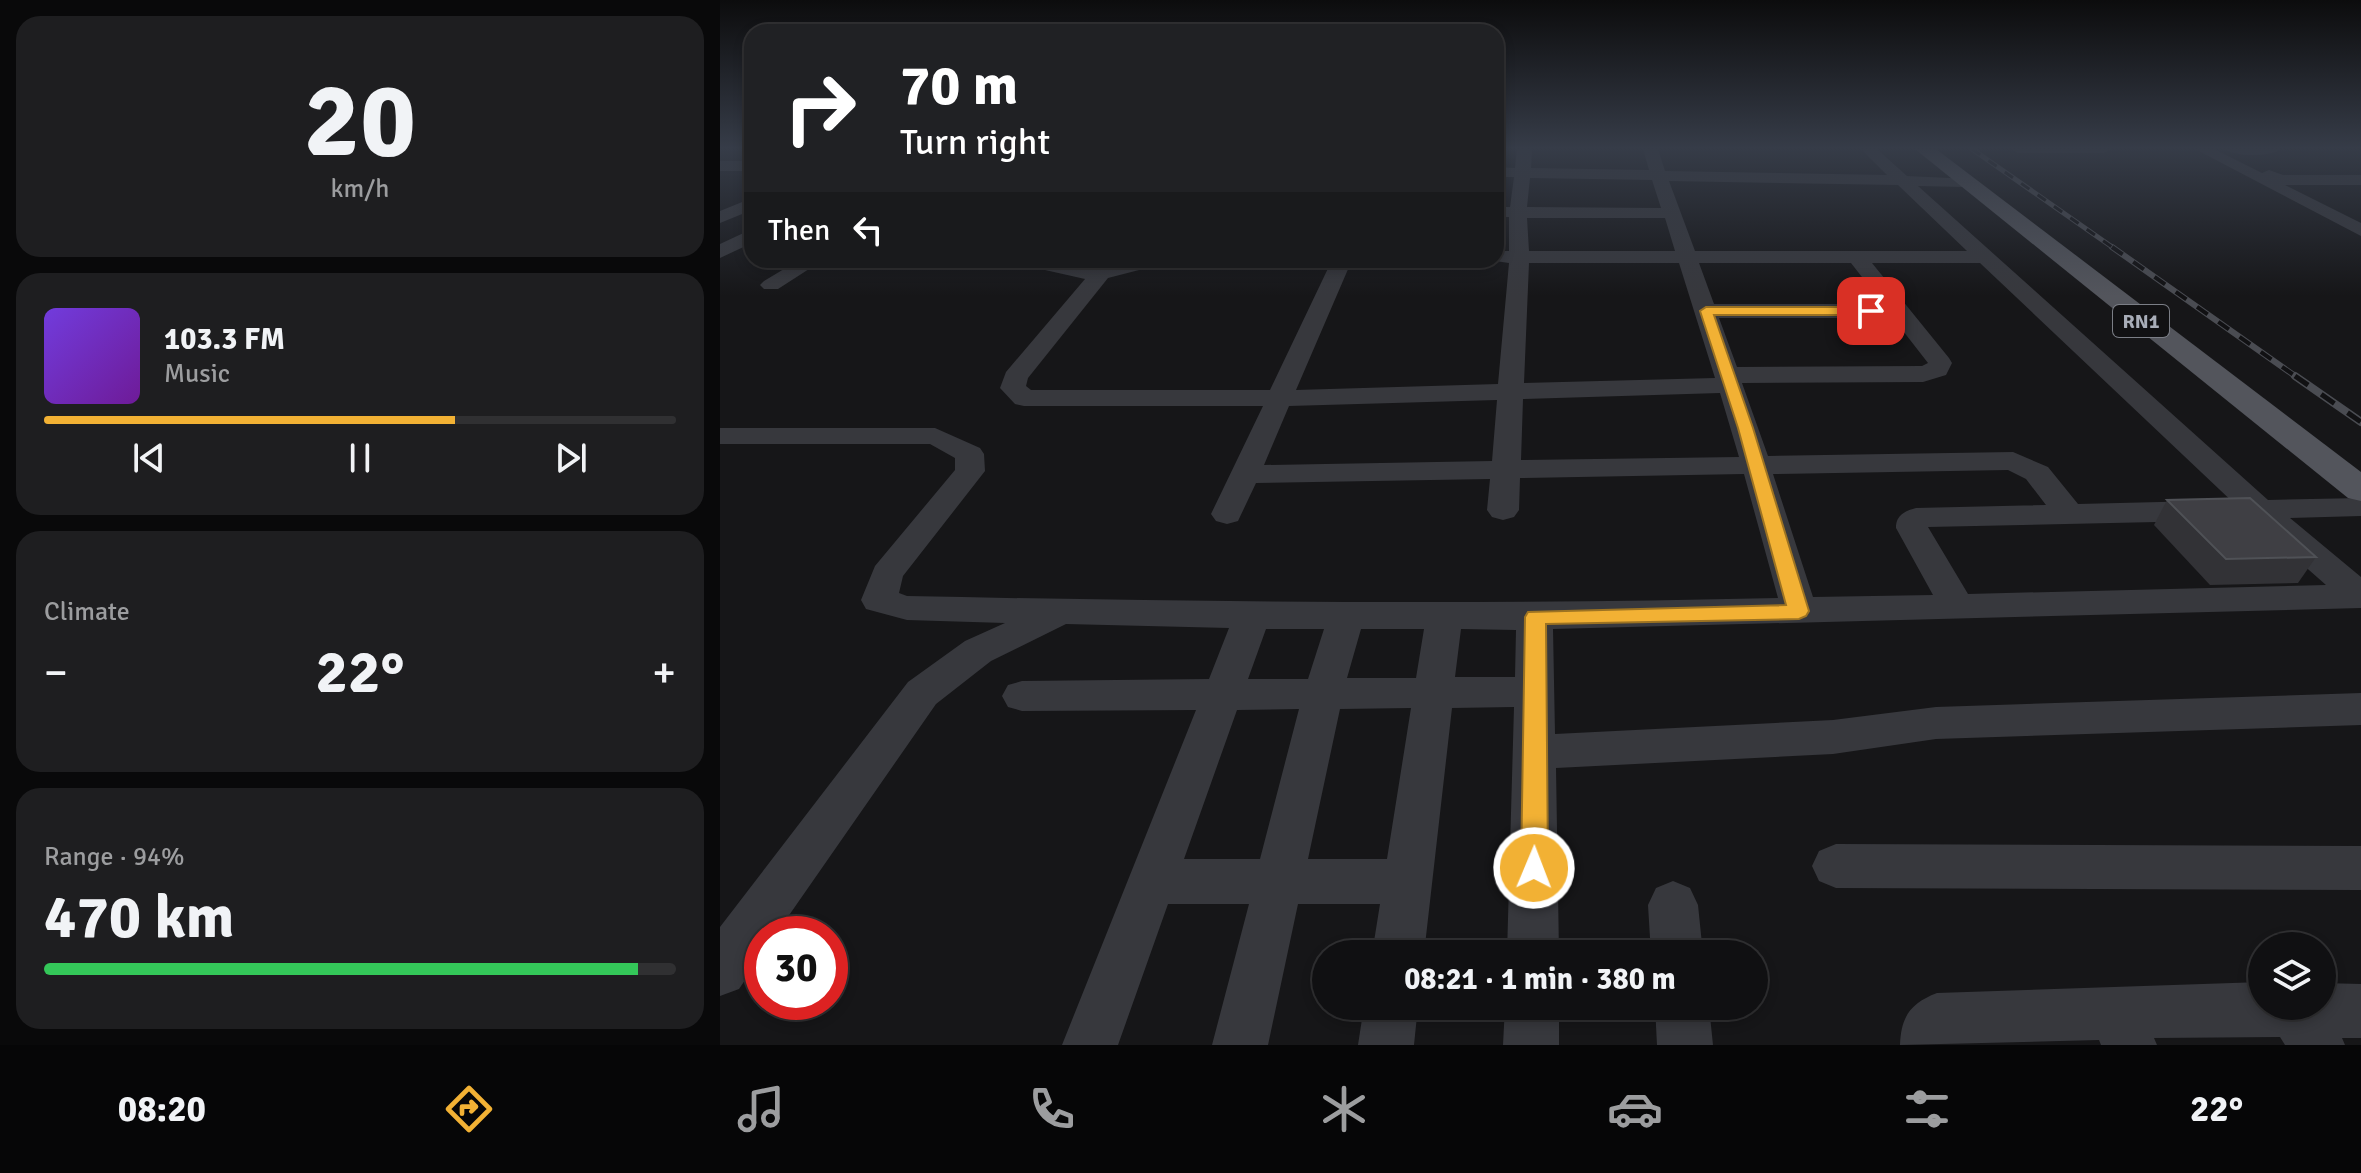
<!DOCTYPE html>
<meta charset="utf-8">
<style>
:root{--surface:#101012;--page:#1e1e20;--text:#f1f3f6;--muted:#9c9d9f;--line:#303032;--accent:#f2b134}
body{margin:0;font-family:Signika,sans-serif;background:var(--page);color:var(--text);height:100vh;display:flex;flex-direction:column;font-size:30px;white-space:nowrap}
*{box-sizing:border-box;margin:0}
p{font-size:26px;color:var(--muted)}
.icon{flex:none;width:44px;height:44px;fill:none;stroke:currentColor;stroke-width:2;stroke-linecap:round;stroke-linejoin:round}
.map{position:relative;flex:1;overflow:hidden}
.details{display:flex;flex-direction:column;gap:16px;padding:16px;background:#09090a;width:720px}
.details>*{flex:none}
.hud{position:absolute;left:24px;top:24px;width:760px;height:244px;border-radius:24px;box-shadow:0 4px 12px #0003,0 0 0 2px var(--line);background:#202124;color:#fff;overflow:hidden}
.controls{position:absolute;left:1528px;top:932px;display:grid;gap:16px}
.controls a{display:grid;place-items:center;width:88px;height:88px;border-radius:50%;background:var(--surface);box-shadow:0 4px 12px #0003,0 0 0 2px var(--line);font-size:40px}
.speed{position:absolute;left:24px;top:916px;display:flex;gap:16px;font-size:40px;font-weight:700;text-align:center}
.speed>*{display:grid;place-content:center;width:104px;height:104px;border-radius:50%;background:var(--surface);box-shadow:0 4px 12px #0003,0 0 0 2px var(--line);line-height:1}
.speed .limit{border:12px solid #d22;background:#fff;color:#111}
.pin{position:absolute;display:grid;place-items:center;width:68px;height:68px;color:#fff;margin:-34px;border-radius:16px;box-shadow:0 4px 12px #0006}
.me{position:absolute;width:88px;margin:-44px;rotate:1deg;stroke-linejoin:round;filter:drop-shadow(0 0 6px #0008)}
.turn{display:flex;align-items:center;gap:28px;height:168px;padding:0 24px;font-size:36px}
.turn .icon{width:104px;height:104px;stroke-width:2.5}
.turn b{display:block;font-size:56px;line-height:68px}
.then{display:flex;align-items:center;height:76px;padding:0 24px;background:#0003;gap:16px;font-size:30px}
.big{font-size:60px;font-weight:800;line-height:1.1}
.details .widget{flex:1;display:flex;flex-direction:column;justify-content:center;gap:12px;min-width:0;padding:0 28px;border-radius:24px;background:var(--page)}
.details .dial{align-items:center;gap:0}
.dial b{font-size:104px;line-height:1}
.song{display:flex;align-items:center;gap:24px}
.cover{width:96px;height:96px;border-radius:12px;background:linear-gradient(135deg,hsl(260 70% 55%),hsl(280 70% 35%))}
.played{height:8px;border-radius:4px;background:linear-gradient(90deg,var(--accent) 65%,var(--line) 65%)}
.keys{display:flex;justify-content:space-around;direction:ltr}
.heat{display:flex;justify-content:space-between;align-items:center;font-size:44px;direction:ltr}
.charge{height:12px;border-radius:6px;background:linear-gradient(90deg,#34c759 94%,var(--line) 0)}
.trip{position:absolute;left:592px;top:940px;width:456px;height:80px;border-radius:40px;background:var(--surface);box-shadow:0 4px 12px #0003,0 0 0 2px var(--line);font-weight:800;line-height:80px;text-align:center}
.dock{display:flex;height:128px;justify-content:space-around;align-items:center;background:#060607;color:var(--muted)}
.dock .icon{width:56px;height:56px}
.dock .on{color:var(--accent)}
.dock b{font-size:36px;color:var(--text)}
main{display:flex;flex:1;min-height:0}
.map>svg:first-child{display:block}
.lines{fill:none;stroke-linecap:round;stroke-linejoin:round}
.minor{fill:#37383d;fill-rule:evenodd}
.major{fill:#53555c;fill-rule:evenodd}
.rail-far2-casing{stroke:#4a4c52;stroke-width:5}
.rail-far1-casing{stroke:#4a4c52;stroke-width:6}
.rail-casing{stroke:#4a4c52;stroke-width:8}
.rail-far2{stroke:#111113;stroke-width:3;stroke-dasharray:10;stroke-linecap:butt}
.rail-far1{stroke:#111113;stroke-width:4;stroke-dasharray:13;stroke-linecap:butt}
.rail{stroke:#111113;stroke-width:5;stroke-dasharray:16;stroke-linecap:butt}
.wall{fill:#323236}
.building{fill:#3f3f44;stroke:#4f5156;stroke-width:2}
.route{fill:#f2b134;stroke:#9d7322;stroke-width:2}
.labels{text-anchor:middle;stroke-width:8;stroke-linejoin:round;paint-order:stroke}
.shield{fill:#111113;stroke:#7b7e86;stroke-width:2}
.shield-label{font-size:20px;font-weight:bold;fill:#a8adb8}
</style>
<main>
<section class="details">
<div class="widget dial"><b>20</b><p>km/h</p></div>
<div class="widget">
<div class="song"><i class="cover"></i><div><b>103.3 FM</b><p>Music</p></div></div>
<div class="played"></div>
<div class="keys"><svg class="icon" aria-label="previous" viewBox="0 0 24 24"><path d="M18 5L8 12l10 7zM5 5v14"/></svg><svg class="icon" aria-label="pause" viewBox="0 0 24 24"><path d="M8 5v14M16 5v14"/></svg><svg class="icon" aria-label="next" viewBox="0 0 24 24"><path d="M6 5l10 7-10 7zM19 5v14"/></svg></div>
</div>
<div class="widget"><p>Climate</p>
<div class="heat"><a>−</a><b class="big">22°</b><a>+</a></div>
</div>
<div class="widget"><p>Range · 94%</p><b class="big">470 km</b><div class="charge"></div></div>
</section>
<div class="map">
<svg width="1641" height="1045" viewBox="0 0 1641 1045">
<rect width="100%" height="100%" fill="#161618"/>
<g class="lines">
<path class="minor" d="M797 149H812L811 168 929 170 923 149H938L945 171 1167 175 1141 149H1157L1187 176 1251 179 1253 182 1245 187 1198 186 1548 500 1641 498V516L1570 518 1641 577V608L833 629 835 734 1113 720 1216 707 1641 693V725L1216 739 1113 754 836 768 839 954H787L794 707 732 708 704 954H652L660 904H578L548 1045H492L529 904H448L398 1045H342L476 710 302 711 288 707 282 696 288 685 302 681 489 679 509 628 346 624 271 661 216 704 56 934H42V955L19 989 0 996V927L188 682 245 641 285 623 187 620 146 609 141 600 155 566 235 470V458L210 444H0V428H215L260 448 264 454 265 471 183 576 179 593 187 596C478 602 767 605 1058 598L1024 474 800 478 799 510 794 517 783 520 772 517 767 510 770 479 536 483 518 521 507 524 496 521 491 514 543 406H304L295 404 280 388 286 372 365 279 325 270 322 266 324 260H344L343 263C375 272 405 260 437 260L423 269 388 278 308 378 306 386 311 390H550L612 260H632L576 390 778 384 789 263 768 260H776V251H789V217H776V207H790L794 177H776V167L795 168ZM810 178 932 180 941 208 807 207ZM949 181 1178 185 1247 251H975ZM807 218H945L955 251H809ZM809 263H959L995 378 804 383ZM979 263H1131L1163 304H994ZM1152 263H1260L1518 507 1516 510 1521 517 1532 520 1606 585 1248 594 1208 527 1482 521 1493 518 1498 511 1493 504 1482 501 1358 504 1328 467 1293 452 1048 456 1022 383 1203 382 1226 375 1232 363 1229 358ZM999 318H1173L1208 363 1202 366 1017 367ZM1000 393 1019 457 801 460 803 399ZM777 400 772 461 544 465 569 406ZM1288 470 1306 479 1326 505 1196 508C1185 511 1176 515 1176 528L1213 595 1093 597 1053 474ZM546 629H604L588 679H528ZM641 629H704L696 678H627ZM741 629 796 630 795 677H735ZM691 708 667 859H588L620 709ZM579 709 540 859H464L517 710Z
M1291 149H1391L1384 153H1298Z
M1475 149H1494L1542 173 1549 170 1563 175H1641V185H1565L1641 223V236Z
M1505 149H1561C1550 157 1516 157 1505 149Z
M0 161H32V171H0Z
M32 198V210L0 223V211Z
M32 229V243L0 258V244Z
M79 260H103L58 289H44L40 285 44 281Z
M1116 844 1641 846V890L1116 888 1099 881 1092 866 1099 851Z
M953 881 970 888 978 905 983 954H931L928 905 936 888Z
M1542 982V1006H1602V983L1641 984V1038H1622L1625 1045H1565L1560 1037 1434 1038 1437 1045H1381L1379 1040 1180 1045C1181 1016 1191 1003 1217 993Z
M644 1006H698L694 1045H638Z
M785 1006H839V1045H783Z
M935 1006H989L993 1045H937Z"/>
<path class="major" d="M1195 149H1216L1641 472V501L1628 498Z"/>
<defs>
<path id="rail-far2" d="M1252 149 1395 249"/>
<path id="rail-far1" d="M1392 247 1578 378"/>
<path id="rail" d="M1575 376 1641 422"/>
</defs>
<use href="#rail-far2" class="rail-far2-casing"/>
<use href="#rail-far1" class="rail-far1-casing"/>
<use href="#rail" class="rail-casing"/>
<use href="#rail-far2" class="rail-far2"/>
<use href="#rail-far1" class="rail-far1"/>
<use href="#rail" class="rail"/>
</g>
<path class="wall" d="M1447 500 1596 557 1578 583 1490 585 1434 525Z"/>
<path class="building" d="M1530 498 1596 557 1506 559 1447 500Z"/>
<linearGradient id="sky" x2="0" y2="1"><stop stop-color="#0c0c0d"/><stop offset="0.5" stop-color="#363c48"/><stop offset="1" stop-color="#363c48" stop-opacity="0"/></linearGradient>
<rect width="1641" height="296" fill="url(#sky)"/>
<path class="route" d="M986 307H1151L1158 311 1151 315H994L1033 428 1089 611 1086 616 1079 619 826 624 828 868 824 876 814 880 805 876 801 868 805 617 808 612 1066 605 1018 428 980 311Z"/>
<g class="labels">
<rect class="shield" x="1393" y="305" width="56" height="32" rx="6"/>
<g class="shield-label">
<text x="1421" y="328">RN1</text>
</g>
</g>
</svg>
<div class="controls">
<a><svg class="icon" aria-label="layers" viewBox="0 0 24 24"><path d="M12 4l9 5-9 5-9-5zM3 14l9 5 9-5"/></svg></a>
</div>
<div class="speed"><div class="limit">30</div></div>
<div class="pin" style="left:1151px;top:311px;background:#d93025"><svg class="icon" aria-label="arrive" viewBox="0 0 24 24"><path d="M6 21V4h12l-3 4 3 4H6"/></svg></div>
<svg class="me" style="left:814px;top:868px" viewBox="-20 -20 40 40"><circle r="17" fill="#f2b134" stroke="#fff" stroke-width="3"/><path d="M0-11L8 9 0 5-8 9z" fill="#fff"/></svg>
<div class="trip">08:21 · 1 min · 380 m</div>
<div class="hud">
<div class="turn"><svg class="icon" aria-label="right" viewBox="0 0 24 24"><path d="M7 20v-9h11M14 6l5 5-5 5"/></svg><div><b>70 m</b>Turn right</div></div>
<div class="then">Then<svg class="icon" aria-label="left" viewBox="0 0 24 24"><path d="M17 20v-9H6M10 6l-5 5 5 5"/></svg></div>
</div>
</div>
</main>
<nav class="dock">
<b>08:20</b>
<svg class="icon on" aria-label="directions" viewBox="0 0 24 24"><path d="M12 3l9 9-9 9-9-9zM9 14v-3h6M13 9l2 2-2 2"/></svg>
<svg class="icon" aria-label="music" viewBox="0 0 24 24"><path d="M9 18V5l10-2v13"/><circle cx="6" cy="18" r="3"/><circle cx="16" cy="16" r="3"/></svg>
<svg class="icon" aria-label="phone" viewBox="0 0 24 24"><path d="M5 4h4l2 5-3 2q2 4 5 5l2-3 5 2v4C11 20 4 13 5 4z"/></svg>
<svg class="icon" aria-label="climate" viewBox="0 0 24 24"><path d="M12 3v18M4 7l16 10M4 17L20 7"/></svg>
<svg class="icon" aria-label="car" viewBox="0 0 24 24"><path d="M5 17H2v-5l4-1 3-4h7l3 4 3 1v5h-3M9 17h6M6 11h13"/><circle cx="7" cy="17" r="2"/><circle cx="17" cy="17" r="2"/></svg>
<svg class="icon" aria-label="filters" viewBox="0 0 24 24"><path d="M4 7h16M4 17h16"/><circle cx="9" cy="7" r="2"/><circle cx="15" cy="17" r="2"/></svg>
<b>22°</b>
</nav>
